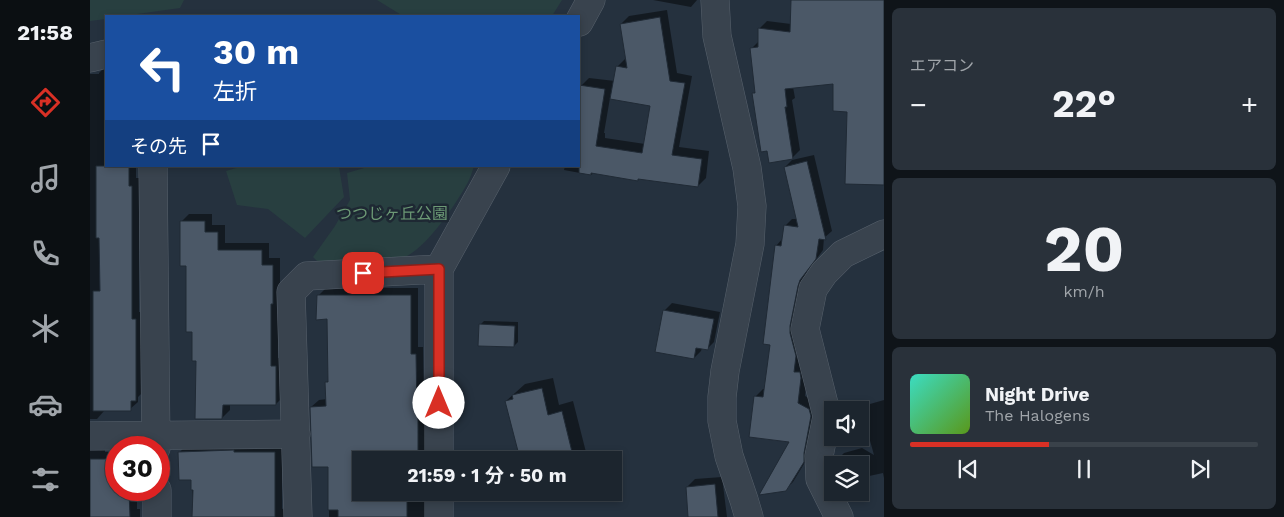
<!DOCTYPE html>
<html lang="ja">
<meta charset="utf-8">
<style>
:root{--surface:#1c252e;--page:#29313a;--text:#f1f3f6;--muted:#a0a5aa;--line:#3a424a;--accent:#d93025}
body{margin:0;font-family:"Work Sans","Noto Sans JP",sans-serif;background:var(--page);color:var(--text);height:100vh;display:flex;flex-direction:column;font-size:19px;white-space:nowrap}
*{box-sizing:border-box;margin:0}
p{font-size:16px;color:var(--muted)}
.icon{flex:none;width:28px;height:28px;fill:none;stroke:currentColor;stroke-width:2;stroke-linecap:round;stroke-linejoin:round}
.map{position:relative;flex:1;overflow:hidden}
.panel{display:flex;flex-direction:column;gap:8px;padding:8px;background:#0f1419;width:400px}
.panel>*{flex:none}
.hud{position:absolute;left:15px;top:15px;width:475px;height:152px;border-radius:0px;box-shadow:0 2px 8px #0003,0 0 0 1px var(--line);background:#1a4fa0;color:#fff;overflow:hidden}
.controls{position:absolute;left:734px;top:401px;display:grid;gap:10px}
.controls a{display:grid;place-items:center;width:45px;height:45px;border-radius:0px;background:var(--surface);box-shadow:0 2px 8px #0003,0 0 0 1px var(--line);font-size:25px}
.speed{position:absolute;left:15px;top:436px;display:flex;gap:10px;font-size:25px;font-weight:700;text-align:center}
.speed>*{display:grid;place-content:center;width:65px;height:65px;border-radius:50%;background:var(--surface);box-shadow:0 2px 8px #0003,0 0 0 1px var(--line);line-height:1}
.speed .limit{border:8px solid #d22;background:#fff;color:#111}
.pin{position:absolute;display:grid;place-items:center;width:42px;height:42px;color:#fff;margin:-21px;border-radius:10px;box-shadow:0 2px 8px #0006}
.me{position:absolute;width:55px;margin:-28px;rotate:0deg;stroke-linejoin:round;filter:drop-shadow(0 0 4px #0008)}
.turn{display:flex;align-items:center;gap:18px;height:105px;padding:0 25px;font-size:22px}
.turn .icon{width:65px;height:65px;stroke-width:2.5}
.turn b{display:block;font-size:35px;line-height:42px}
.then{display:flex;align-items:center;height:48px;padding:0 25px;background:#0003;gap:10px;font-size:19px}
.big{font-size:38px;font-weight:700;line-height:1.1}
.panel .card{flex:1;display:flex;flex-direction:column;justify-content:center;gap:8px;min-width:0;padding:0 18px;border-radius:8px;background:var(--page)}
.panel .dial{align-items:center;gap:0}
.dial b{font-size:65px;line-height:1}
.song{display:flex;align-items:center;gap:15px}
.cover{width:60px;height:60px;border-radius:8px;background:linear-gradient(135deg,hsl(170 70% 55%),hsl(90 70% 35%))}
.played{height:5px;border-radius:2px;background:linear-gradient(90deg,var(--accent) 40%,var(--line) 40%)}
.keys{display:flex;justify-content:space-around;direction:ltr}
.heat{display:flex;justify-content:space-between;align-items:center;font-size:28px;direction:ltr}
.trip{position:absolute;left:262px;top:451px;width:270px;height:50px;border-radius:0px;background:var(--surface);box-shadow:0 2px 8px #0003,0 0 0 1px var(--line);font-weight:700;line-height:50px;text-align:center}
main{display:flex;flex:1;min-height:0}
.dock{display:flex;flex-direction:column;width:90px;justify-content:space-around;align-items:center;background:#0b0f12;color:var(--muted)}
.dock .icon{width:35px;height:35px}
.dock .active{color:var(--accent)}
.dock b{font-size:22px;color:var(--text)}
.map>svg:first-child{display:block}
.green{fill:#283f40}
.shadow{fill:#0007;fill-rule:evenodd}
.building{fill:#4b5867;stroke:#202a35}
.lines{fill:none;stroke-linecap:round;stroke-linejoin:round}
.minor-casing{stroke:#57616c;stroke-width:29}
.tertiary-casing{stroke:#57616c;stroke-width:29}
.minor{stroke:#39434e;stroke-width:28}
.tertiary{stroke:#39434e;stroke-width:28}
.route-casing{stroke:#8d1f18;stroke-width:12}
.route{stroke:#d93025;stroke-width:9}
.labels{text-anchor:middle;stroke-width:5;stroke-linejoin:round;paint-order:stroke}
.park-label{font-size:16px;fill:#6c9975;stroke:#1e2833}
</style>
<main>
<nav class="dock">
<b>21:58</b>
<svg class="icon active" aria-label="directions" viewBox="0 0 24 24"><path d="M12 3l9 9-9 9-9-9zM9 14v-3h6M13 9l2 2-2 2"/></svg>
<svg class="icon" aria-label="music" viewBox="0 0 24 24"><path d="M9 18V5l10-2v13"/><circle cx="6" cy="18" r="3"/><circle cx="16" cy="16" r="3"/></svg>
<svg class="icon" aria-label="phone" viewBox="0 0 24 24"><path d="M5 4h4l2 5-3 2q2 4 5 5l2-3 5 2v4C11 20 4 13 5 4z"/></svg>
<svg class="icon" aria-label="climate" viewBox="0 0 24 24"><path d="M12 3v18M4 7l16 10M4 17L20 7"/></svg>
<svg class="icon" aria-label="car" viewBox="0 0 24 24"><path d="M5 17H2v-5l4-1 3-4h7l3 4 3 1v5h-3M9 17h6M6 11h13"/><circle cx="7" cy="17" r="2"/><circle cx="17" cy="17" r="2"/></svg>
<svg class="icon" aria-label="filters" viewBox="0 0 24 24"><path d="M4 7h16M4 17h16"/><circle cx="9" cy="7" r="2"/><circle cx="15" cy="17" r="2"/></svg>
</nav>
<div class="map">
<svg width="794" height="517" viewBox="0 0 794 517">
<rect width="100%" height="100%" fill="#25313e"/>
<path class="green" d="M0 0H94L90 8 33 16H16V19L0 21Z
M287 0H472L462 16H313Z
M153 166H249V167L254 197 215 238 178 209 147 205 136 171Z
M281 166H384C382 172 380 179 377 184 366 204 334 252 312 258 286 265 254 261 227 261L223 257 245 226 260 200 257 173Z"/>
<path class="shadow" d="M563 0H607L601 7Z
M702 0H740L703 87 705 98 702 100 710 150 702 158 663 94 666 91 661 49 670 40V28L677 21 701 24Z
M577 10 587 73 602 76 589 147 619 151 616 178 608 186 504 173 501 175 474 170 475 166H489V101L491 86 499 78 525 81 527 67 535 59H537L531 24 539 16ZM520 98 562 105 555 144 515 138V133H514Z
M16 66V166H46V178H49V312H53V392L48 397V402L40 409H14V411L7 419H0V74H9V73Z
M724 155 742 231 734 238 733 250 717 272 715 277 718 370 715 396 726 402 720 454 703 482 695 490 701 441 661 436 666 396 673 389H675L681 344 686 246 693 238 695 226 702 219H708L695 167 702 160Z
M99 214H122V225H135V243H179V258H190V294L188 296V358H193L194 396 186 404H140V410L132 418 107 360 103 331 98 264 91 222Z
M236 288H328V347H333L334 405H336L335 460H271V492H336L337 517H239V465L221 407 229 400 237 399 236 383 239 380 238 318 228 296Z
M582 303 630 312 624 342 617 349 612 348 611 351 604 358 575 310Z
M394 321 428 322V342L424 346 390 325Z
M463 378 469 405 483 401 498 460H429L431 458 416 401 435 384Z
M794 400V478L793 473 770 478V465H746V461L754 453 772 448 784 455 772 412 780 404Z
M0 442 15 444V452H26V490H47V509H50V517H0Z
M97 444H192V509L195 508V517H103L102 479 90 452Z
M632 477 637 517H600L597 487 605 479Z"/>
<path class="building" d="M701 0H794V185L755 184 757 112 743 111V84L695 89 697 107H695L703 159 679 163 677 151 671 152 662 93H665L660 48 668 47V28L700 32Z
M570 17 580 81 595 83 582 155 612 159 608 187 548 179V181L501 173V175L489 173V85L515 89 506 146 552 153 560 106 520 99 526 66 537 68 530 24Z
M717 161 736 240 729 239 726 259 710 280 708 286 700 326V333L706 356 704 372H710L711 378 708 403 719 409 721 416 714 453V462L696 491 669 495 699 442 659 437 664 396 673 397 680 345 673 344 685 245 691 246 694 225 708 227 694 167Z
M6 166H39V186H42V319H46V401H41V411H3V291H10L9 238H6Z
M90 221H115V232H128V250H172V265H183V304H181V366H186V405H133L132 419H105L106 361H102V332H96V266H90Z
M227 295H321V354H326L327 413H328V460H271V492H328V499H317V517H248V510H238V467H222L220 407 236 406 235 382H238L237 319 226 320Z
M573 310 624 319 618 350 606 348 604 359 565 352Z
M389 324 425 326 424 347 388 346Z
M452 388 458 415 472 411 484 460H428L430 459 415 401 423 399 422 395Z
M144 450V452H185V517H102L103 490H101V480H89L88 452Z
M0 459H26V490H39L40 517H0Z
M625 484 628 517H598L596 487Z
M435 492H460L437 498Z"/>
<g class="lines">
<defs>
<path id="minor" d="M489 22 501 0
M0 58 16 54
M63 166 66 448
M349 269 406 166
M0 436 206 434
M67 490V517
M349 492V517
M208 517 201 292 217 276 349 269V460
M749 517 730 479 729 456 737 416 715 329 723 289 734 273 753 254 794 234"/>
<path id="tertiary" d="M625 0 627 36 657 168 662 206 660 244 635 371 632 397V421L639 456 654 500 659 517"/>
</defs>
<use href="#minor" class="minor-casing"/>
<use href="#tertiary" class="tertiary-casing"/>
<use href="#minor" class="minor"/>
<use href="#tertiary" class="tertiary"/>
</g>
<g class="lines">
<defs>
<path id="route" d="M273 273 349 269V403"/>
</defs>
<use href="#route" class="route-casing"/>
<use href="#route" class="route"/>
</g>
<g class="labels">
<g class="park-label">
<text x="302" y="219">つつじヶ丘公園</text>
</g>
</g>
</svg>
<div class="controls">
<a><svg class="icon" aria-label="sound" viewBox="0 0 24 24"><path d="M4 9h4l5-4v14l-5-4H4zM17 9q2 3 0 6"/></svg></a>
<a><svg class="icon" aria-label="layers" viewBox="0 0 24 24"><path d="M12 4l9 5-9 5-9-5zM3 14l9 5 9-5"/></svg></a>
</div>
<div class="speed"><div class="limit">30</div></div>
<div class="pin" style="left:273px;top:273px;background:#d93025"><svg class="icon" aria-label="arrive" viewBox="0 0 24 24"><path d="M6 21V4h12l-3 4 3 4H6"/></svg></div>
<svg class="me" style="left:349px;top:403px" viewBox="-20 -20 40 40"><circle r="19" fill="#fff"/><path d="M0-13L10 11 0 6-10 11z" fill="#d93025"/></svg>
<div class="trip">21:59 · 1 分 · 50 m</div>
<div class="hud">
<div class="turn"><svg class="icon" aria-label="left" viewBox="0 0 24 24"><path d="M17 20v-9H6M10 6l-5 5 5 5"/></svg><div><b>30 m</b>左折</div></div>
<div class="then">その先<svg class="icon" aria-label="arrive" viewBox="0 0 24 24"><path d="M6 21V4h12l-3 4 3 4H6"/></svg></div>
</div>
</div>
<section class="panel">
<div class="card"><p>エアコン</p>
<div class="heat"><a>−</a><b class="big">22°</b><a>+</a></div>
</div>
<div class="card dial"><b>20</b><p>km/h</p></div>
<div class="card">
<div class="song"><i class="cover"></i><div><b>Night Drive</b><p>The Halogens</p></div></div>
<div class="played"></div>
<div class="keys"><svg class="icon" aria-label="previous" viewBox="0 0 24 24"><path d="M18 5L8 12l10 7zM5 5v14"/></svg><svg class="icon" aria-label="pause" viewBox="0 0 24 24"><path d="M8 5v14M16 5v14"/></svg><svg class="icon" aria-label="next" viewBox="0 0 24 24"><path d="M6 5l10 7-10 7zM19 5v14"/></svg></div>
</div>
</section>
</main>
